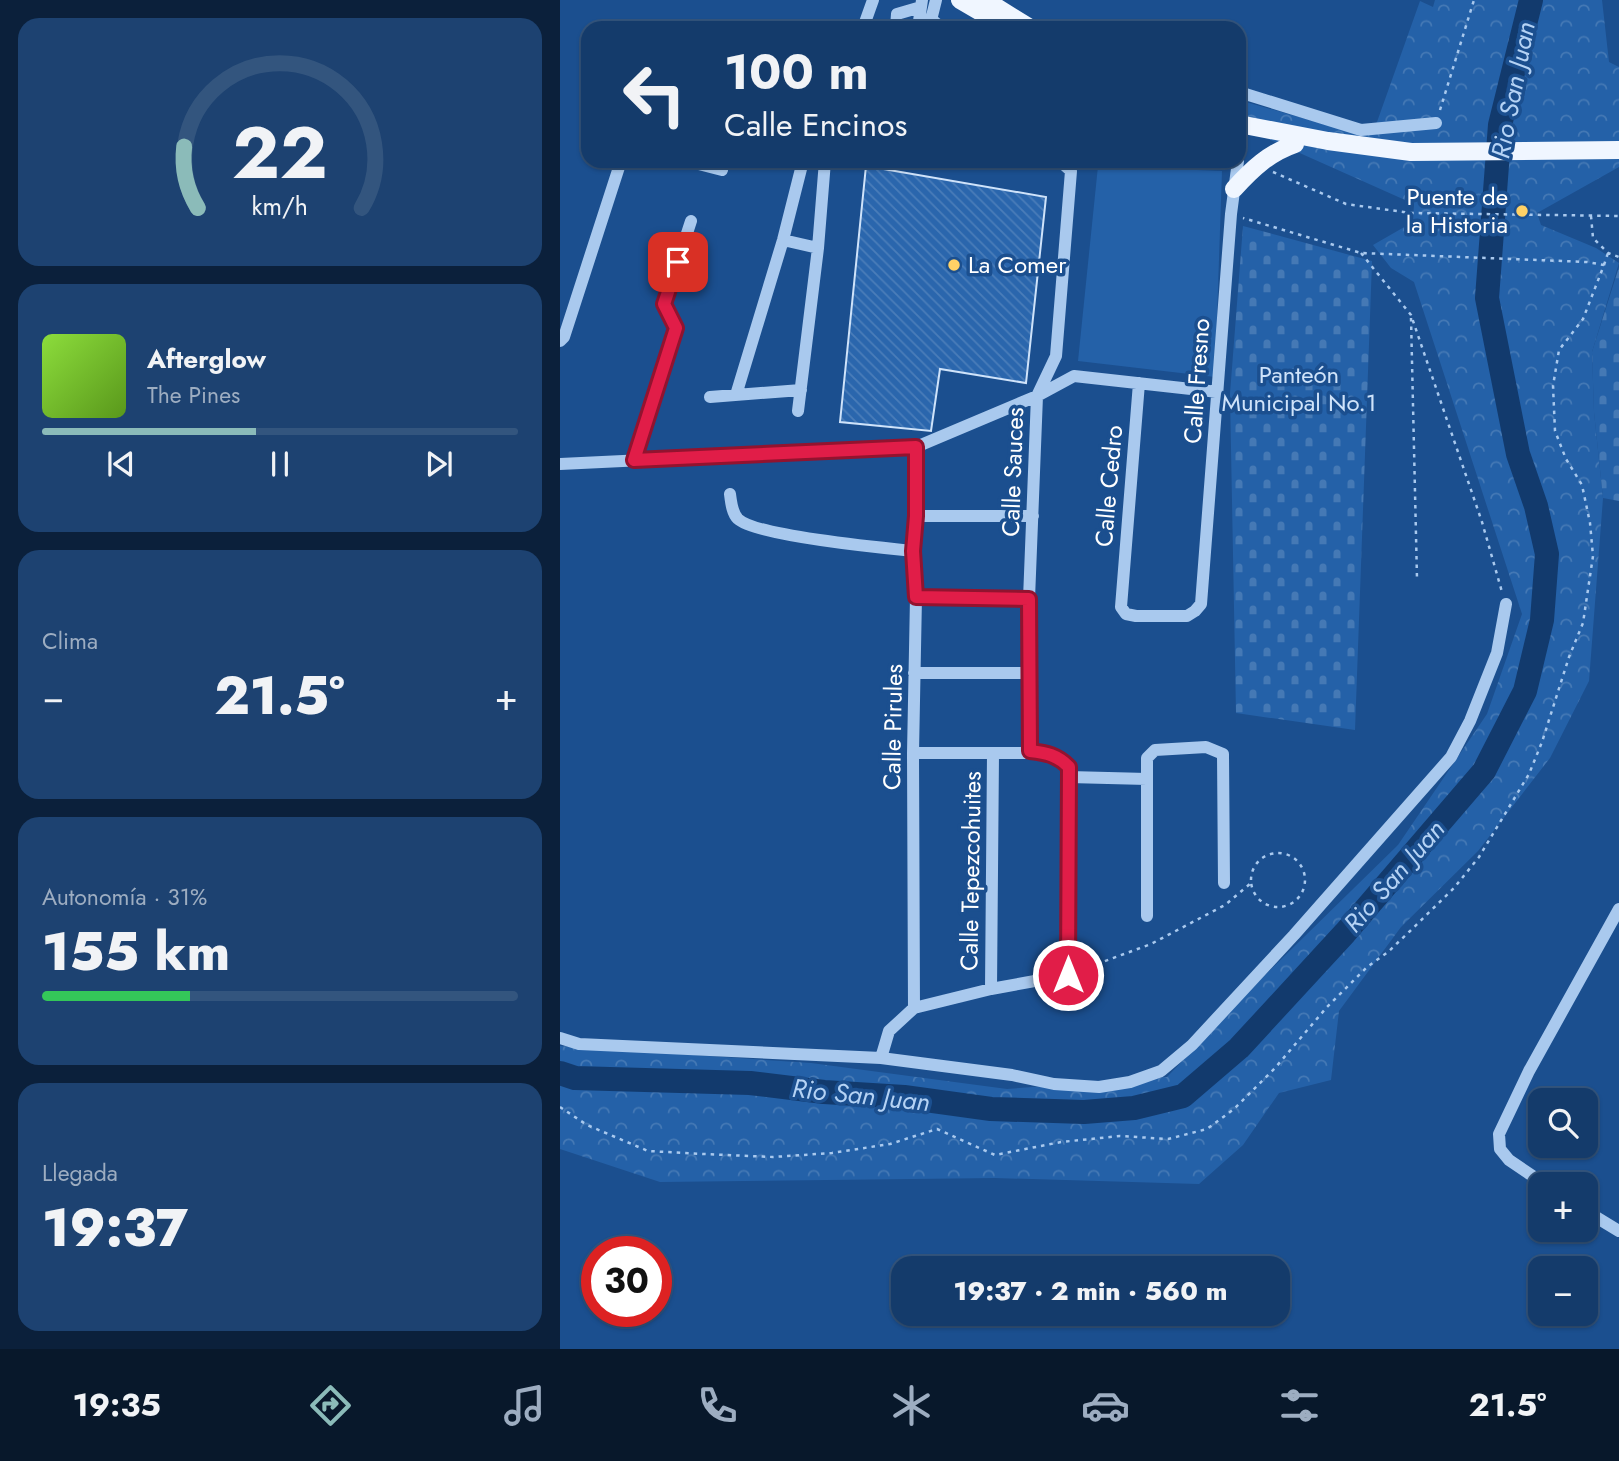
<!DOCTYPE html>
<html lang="es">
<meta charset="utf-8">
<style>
:root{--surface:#143b6b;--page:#1d4271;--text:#f1f3f6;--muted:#9dadc1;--line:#33557e;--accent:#8bbbb9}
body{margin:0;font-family:Jost,sans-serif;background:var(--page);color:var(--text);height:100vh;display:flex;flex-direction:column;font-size:26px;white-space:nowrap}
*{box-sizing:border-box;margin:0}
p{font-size:23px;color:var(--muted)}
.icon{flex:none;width:38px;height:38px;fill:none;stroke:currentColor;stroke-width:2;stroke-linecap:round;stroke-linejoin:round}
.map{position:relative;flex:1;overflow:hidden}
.details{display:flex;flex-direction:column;gap:18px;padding:18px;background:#0b203b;width:560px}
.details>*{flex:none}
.hud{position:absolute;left:21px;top:21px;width:665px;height:147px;border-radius:21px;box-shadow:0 2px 5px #0004,0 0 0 2px var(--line);background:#143b6b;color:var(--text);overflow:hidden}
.tools{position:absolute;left:968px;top:1088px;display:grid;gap:14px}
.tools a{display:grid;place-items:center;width:70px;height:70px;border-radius:14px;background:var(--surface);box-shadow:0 2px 5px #0004,0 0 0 2px var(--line);font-size:35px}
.speed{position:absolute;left:21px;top:1236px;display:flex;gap:14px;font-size:35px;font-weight:700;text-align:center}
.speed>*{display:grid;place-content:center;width:91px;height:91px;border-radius:50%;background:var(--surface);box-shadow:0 2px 5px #0004,0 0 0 2px var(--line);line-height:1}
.speed .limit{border:10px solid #d22;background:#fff;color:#111}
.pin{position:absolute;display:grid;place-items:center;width:60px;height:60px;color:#fff;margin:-30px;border-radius:14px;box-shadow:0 4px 10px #0006}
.me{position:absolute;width:77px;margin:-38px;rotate:0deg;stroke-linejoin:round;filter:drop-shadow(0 0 5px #0008)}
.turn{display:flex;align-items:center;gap:24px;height:147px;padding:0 28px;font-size:32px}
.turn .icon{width:91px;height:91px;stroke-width:2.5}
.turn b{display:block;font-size:49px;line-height:60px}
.big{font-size:52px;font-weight:800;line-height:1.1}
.details .widget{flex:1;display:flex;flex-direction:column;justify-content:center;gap:10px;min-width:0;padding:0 24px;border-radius:21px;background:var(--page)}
.details .dial{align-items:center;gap:0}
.dial svg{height:182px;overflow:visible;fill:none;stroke:var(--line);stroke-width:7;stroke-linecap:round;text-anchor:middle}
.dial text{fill:var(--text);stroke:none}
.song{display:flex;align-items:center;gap:21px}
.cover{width:84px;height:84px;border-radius:10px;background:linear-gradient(135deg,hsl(90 70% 55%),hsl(90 70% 35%))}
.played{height:7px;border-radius:4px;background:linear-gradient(90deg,var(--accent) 45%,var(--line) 45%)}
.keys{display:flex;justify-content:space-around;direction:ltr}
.heat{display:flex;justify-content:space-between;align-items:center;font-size:38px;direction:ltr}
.charge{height:10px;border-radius:5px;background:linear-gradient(90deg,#34c759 31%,var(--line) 0)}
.trip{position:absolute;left:331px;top:1256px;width:399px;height:70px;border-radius:21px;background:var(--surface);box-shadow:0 2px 5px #0004,0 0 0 2px var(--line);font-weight:800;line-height:70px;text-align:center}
.menu{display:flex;height:112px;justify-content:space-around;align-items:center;background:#08182b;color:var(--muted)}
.menu .icon{width:49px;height:49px}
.menu .active{color:var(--accent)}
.menu b{font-size:32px;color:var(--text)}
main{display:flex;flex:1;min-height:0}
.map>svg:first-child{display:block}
.green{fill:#2461a8}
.forest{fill:url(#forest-crowns)}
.cemetery{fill:url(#cemetery-stones)}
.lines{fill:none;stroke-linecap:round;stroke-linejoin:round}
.river{stroke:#123a6d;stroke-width:24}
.building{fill:url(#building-back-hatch);stroke:#cfe3fa;stroke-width:2}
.path{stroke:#a9c9ee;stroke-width:2.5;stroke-dasharray:3.5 5;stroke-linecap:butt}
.minor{stroke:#a9c9ee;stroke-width:12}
.major{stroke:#f0f6ff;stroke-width:18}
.route-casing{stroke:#92132f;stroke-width:18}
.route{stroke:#e11d48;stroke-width:12}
.poi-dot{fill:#ffd166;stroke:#1b4f8f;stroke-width:2.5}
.labels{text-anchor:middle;stroke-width:7;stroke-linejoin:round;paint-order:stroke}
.poi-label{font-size:24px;fill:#fff;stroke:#1b4f8f;text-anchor:end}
.park-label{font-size:24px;fill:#cfe3fa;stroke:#1b4f8f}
.street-label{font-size:24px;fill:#fff;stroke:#1b4f8f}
.water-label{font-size:26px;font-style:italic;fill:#b5d3f5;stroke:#1b4f8f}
</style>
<main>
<section class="details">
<div class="widget dial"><svg viewBox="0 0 100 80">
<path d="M14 69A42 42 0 1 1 86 69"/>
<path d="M14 69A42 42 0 0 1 8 42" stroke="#8bbbb9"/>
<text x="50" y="56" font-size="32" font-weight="700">22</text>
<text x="50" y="72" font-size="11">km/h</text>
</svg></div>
<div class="widget">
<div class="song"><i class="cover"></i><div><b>Afterglow</b><p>The Pines</p></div></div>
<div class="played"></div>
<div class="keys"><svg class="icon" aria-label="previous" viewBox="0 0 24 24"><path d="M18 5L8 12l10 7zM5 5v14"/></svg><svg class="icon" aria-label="pause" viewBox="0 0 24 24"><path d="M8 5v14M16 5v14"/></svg><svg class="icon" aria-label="next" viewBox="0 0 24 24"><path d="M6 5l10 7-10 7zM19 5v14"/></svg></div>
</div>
<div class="widget"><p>Clima</p>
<div class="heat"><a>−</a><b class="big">21.5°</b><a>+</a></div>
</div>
<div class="widget"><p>Autonomía · 31%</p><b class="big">155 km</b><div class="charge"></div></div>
<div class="widget"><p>Llegada</p><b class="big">19:37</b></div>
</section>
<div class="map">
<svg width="1059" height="1349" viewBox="0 0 1059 1349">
<defs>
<pattern id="forest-crowns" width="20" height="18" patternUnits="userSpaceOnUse" patternTransform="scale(1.75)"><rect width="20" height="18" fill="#2461a8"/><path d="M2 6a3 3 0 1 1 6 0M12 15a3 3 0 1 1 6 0" fill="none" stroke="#4579b5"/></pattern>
<pattern id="cemetery-stones" width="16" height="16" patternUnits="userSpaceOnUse" patternTransform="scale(1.75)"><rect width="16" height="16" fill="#2461a8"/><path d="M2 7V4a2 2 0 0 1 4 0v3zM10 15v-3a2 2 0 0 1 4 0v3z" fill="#4579b5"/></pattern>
<pattern id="building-back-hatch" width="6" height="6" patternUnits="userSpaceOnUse" patternTransform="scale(1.75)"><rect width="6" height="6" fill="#2a66ad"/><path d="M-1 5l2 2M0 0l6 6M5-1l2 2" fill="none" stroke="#4a7db9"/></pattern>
</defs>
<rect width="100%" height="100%" fill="#1b4f8f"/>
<path class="green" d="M538 166 662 171 655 377 518 361Z"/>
<path class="forest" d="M875 0H1042L1049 62 1059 67V167L977 213 981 225 1036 248 1059 263 1032 352 1034 412 1043 498 1029 681 990 758 918 851 841 927 779 1011 771 1080 719 1093 683 1145 639 1184 435 1178 100 1182 0 1149V1046L251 1063 447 1089 607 1077 703 977 838 845 927 714 962 614 854 282 831 268 813 245 853 222 854 204 679 126V100L802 135 817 122 860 1 873 7Z"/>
<path class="cemetery" d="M683 226 812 261 795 730 676 713 670 394Z
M1059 267V501L1043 498 1034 412 1032 352Z"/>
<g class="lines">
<path class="river" d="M0 1073 15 1078 190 1083 264 1092 344 1097 431 1109 524 1112 574 1108 623 1096 679 1048 785 933 924 771 965 691 982 620 987 554 976 506 958 454 927 298 940 125 971 0"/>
</g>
<path class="building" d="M306 166 486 197 466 383 380 369 371 431 280 422Z"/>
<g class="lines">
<path class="path" d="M880 110 914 0
M713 172 786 204 851 213 1059 216
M1031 216 1033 238 1048 253 1059 257
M801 253 851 315 922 522 942 592
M1044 265 1048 253
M851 318 857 579
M691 880a27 27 0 1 1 54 0a27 27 0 1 1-54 0Z
M521 970 591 944 665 905 691 883
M0 1107 27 1125 88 1151 144 1154 213 1157 272 1153 330 1144 377 1129 435 1155 501 1142 560 1136 608 1139 647 1129 674 1109 715 1068 767 1007 807 967 828 952 849 932 894 888 919 857 969 774 982 742 1009 657 1023 623 1033 556 1030 523 1022 485 1006 459 995 431 993 386 999 350 1023 319 1044 265 1027 262 801 253 683 218"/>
<path class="minor" d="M370 18 382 28
M303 28 313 0
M336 28 337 14 361 7 362 0
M358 28 361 7
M369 28 376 0
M679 92 801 130 876 123
M679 154 682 125
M127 161 162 170
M223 240 258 248
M0 341 4 337 61 161
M579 383 561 607 566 614 576 616H627L635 611 641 604 671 214 678 161
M176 395 223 240 243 161
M150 397 241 390
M238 411 258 248 265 161
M74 460 116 328 104 304 131 221
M0 464 356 447 477 396 514 376 658 392
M170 494C171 502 172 513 178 519 196 536 323 548 353 551
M356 516H473
M356 597 469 599
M354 673H469
M470 752 469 599 477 396 496 356 511 171 500 161
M353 753H488L501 758 509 767 508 975 431 989 354 1008
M509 777 587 779
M587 916V758L595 750 646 747 663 754 664 883
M431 989 433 754
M354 1008 353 753 356 597 353 551 356 516V447
M0 1038 19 1044 321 1058 329 1031 354 1008
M321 1058 452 1075 494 1084 539 1087 570 1082 601 1071 632 1045 734 935 891 757 910 721 937 653 946 604
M986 1185 949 1160 940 1149 939 1134 969 1071 1059 909
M1026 1211 1059 1231"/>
<path class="major" d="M400 0 448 28
M425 0 470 28
M679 124 768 141 851 152 1059 150
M674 189C692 169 709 153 735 144"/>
</g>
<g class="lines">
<defs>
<path id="route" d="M118 262 104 304 116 328 74 460 356 447V516L353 551 356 597 469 599 470 751C487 753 497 755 509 767L508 975"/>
</defs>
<use href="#route" class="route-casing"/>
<use href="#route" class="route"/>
</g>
<g class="poi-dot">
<circle cx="962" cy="211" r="7"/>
<circle cx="394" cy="265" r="7"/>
</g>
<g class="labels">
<g class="poi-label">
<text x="948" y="205">Puente de<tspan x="948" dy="28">la Historia</tspan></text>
<text x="408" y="273" text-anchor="start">La Comer</text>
</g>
<g class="park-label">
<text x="739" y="383">Panteón<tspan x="739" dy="28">Municipal No.1</tspan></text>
</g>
<g class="street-label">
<text transform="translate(637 381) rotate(-86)" y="8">Calle Fresno</text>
<text transform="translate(453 472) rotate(-88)" y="8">Calle Sauces</text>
<text transform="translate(549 486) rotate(-85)" y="8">Calle Cedro</text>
<text transform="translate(333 727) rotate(-89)" y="8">Calle Pirules</text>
<text transform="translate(411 871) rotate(-89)" y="8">Calle Tepezcohuites</text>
</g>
<g class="water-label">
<text transform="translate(953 90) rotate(-79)" y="9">Rio San Juan</text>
<text transform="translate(834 876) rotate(-49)" y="9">Rio San Juan</text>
<text transform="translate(301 1095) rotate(6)" y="9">Rio San Juan</text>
</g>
</g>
</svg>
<div class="tools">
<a><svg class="icon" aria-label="search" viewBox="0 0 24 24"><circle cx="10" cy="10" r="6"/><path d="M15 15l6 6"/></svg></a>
<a>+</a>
<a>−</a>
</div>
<div class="speed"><div class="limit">30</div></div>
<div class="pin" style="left:118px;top:262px;background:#d93025"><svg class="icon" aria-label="arrive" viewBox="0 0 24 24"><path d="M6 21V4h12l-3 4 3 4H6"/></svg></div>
<svg class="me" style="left:508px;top:975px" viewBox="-20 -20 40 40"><circle r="17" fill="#e11d48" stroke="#fff" stroke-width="3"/><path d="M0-11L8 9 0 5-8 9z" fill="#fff"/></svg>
<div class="trip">19:37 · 2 min · 560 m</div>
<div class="hud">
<div class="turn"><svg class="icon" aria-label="left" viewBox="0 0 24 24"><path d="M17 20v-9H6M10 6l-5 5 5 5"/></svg><div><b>100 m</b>Calle Encinos</div></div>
</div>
</div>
</main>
<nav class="menu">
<b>19:35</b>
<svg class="icon active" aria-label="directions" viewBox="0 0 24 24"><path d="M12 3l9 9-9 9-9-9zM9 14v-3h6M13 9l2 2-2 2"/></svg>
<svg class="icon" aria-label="music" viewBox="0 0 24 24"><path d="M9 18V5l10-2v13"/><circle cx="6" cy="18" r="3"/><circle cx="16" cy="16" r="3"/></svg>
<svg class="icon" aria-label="phone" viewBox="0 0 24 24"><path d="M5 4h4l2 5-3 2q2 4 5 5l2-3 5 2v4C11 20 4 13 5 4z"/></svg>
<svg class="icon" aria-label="climate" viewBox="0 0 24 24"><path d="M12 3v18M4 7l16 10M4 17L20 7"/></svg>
<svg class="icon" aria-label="car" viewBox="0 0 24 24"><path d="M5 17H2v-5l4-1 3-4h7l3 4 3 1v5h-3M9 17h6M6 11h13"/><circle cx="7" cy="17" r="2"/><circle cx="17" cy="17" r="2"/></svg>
<svg class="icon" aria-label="filters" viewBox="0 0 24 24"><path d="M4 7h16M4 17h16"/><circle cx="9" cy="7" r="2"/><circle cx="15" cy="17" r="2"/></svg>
<b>21.5°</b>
</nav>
